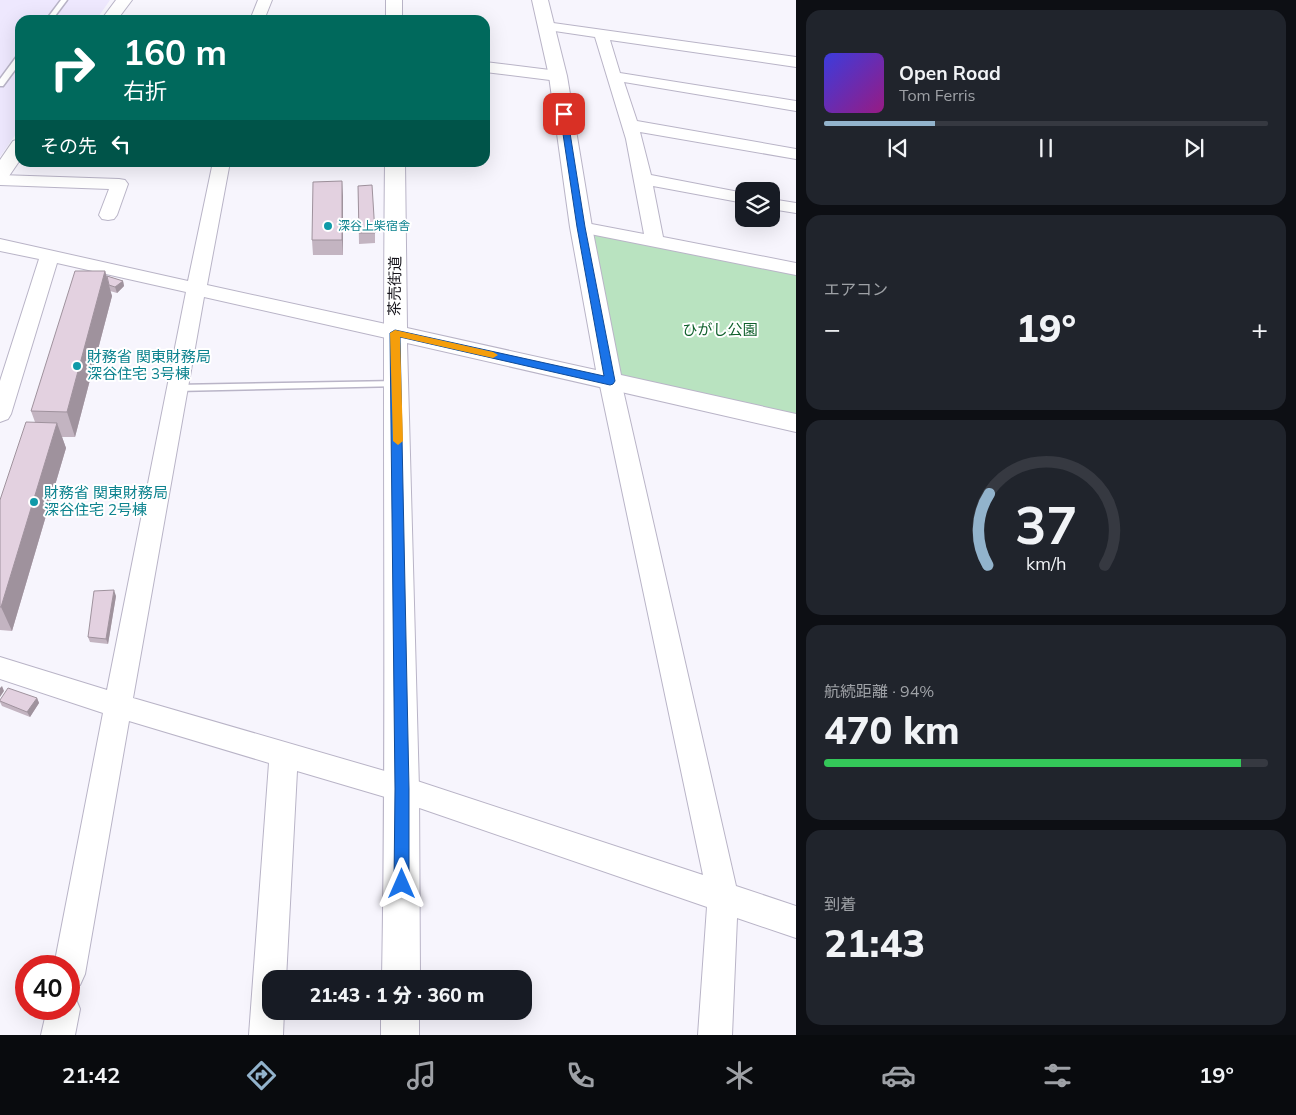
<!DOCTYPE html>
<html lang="ja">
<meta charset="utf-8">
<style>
:root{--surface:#171b24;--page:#20242c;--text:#f1f3f6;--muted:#9ea1a6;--line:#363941;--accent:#92b3cc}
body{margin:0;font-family:Mulish,"Noto Sans JP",sans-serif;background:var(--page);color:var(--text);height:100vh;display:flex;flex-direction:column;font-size:19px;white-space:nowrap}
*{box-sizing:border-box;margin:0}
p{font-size:16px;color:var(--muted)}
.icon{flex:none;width:28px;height:28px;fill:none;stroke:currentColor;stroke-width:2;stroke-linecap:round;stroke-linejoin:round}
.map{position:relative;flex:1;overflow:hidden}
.sheet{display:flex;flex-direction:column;gap:10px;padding:10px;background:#0d0f14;width:500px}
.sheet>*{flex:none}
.banner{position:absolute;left:15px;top:15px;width:475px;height:152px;border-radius:15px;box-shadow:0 5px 20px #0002;background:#00695c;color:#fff;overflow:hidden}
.tools{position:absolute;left:735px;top:182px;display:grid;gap:10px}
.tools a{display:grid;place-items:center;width:45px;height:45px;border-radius:10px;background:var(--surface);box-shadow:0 5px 20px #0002;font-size:25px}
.speed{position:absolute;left:15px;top:955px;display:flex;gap:10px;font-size:25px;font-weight:700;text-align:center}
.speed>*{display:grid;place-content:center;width:65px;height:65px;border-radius:50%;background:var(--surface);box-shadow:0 5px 20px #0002;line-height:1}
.speed .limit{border:8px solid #d22;background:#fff;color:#111}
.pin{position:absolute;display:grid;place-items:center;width:42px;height:42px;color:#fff;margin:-21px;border-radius:10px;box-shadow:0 2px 8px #0006}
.me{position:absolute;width:55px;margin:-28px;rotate:0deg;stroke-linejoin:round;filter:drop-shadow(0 0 4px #0008)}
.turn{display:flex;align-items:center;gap:18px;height:105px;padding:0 25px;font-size:22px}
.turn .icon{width:65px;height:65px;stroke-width:2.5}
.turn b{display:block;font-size:35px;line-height:42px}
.then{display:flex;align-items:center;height:48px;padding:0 25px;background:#0003;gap:10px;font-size:19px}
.big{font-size:38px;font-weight:800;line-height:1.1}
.sheet .card{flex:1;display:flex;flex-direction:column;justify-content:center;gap:8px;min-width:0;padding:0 18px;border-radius:15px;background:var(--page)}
.sheet .dial{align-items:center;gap:0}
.dial svg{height:130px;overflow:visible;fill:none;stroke:var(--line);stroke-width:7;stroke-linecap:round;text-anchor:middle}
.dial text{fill:var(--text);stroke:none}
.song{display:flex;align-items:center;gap:15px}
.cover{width:60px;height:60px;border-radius:8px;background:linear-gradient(135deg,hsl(240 70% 55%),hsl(310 70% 35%))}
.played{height:5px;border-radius:2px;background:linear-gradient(90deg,var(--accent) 25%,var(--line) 25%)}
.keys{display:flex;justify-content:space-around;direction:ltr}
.heat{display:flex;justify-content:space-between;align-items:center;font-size:28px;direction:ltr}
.charge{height:8px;border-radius:4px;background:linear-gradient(90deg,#34c759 94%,var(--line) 0)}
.trip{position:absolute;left:262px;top:970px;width:270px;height:50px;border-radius:15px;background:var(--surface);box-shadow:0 5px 20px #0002;font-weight:800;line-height:50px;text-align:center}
.tabs{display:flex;height:80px;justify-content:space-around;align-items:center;background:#090b0e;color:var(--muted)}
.tabs .icon{width:35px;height:35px}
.tabs .current{color:var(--accent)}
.tabs b{font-size:22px;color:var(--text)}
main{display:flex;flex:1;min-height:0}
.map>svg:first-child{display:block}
.built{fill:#eee8fe}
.green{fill:#b9e3c0}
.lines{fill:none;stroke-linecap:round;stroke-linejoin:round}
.service-casing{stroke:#b9b4c7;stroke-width:3}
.minor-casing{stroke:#b9b4c7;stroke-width:2}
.tertiary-casing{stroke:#b9b4c7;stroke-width:2}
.service{fill:#fff;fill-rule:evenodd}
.minor{fill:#fff;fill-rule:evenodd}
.tertiary{fill:#fff;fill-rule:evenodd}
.wall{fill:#c3b4c1}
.shaded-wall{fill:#9f929d}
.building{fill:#e3d1e0;stroke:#9f929d}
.route{fill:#1a73e8;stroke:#114b97}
.slow{fill:#f59e0b}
.culture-dot{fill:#0f9aa8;stroke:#fff;stroke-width:2}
.labels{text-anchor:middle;stroke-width:4;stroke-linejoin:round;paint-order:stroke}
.far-culture-label{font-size:12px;fill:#0d838f;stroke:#fff;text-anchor:start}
.street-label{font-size:15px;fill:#15131a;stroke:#fff}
.park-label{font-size:15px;fill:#10602c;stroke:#fff}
.culture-label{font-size:15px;fill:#0d838f;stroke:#fff;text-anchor:start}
</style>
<main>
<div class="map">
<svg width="796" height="1035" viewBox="0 0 796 1035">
<rect width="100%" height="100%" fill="#f7f5fd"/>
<path class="built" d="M0 0H110L96 20H20V128L0 157Z"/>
<path class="green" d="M581 227 796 269V423L610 381Z"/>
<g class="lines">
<defs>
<path id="service" d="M61 0H67L52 20H46Z
M17 56H20V63L3 86H0V79Z
M397 381 401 382 402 384 401 386 176 391 171 388 176 385Z"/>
<path id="minor" d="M258 0H272L264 20H250Z
M546 22 796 57V67L610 40 620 73 796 101V111L624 82 637 121 796 149V159L640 132 651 175 744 193V203L653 186 663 237 796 263V275L575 231 572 227 575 223 581 222 644 234 626 139 595 37 541 29 539 26 541 23Z
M485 62 558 71 563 73 566 76 563 79 558 81 485 72Z
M213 162H230L207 285 395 326 402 328 405 333 402 338 395 340 204 297 133 698 402 776 703 875 599 381 603 376 610 374 617 376 621 381 736 886 796 906V938L737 918 732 1035H698L707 907 402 802 297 771 286 979H271V1011H284L283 1035H249L269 763 129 721 85 974 80 985 69 990V966H54L103 713 0 679V657L107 690 186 292 57 263 11 414 8 419 0 422V381L39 259 0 251V239L188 281Z
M0 175 119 179 125 180 128 184 117 215 114 219 108 220 102 219 99 215 109 189 0 185Z
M771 199 796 203V213L771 209Z
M69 995 75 997 80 1009 75 1035H41L47 1009H69Z"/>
<path id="tertiary" d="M116 0H132L117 20H101Z
M386 0H402V20H386Z
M532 0H548L567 76 592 227 621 375 796 414V432L407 343 419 789 420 979H382C387 707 382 435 385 162H405L407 328 596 370 570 227 549 76Z
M20 139V160L7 179 0 181V160L13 141Z
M381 1011H419V1035H381Z"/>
</defs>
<use href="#service" class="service-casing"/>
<use href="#minor" class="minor-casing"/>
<use href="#tertiary" class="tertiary-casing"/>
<use href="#service" class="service"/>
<use href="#minor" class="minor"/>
<use href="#tertiary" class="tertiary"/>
</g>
<path class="wall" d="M358 186 375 233V243L359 244Z
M343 196V255H313L312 240Z
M105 271 107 276 123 281 124 286 117 293 110 291 112 296 75 437H62L66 448 12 631 0 630V500L35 422 31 411Z
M116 596 108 644 90 642 88 637Z
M37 698 39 703 30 717 2 706 0 702V700Z"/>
<path class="shaded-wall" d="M342 181 343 196V255L342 240Z
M105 271 112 296 75 437 67 412Z
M123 281 124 286 117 293 115 287Z
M57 423 66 448 12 631 1 607Z
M114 590 116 596 108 644 106 639Z
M2 686 4 691 0 697V688Z
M37 698 39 703 30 717 27 712Z"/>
<path class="building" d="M342 181V240H312L313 182Z
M372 185 375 233H359L358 186Z
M75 271H105L67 412 31 411Z
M107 276 123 281 115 287 109 285Z
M26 422 57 423 1 607H0V500Z
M114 590 106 639 88 637 94 591Z
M8 688 37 698 27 712 0 701V700Z"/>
<path class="route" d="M564 111 567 114 585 227 615 381 613 384 610 385 400 337 409 789V884L407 889 402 891 396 889 394 884 395 789 390 333 395 330 604 376 577 227 560 114Z"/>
<path class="slow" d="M395 330 493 352 498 355 493 358 400 337 403 441 398 445 393 441 390 333Z"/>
<g class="culture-dot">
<circle cx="328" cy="226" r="5"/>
<circle cx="77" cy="366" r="5"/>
<circle cx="34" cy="502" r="5"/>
</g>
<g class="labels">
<g class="far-culture-label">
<text x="338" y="230">深谷上柴宿舎</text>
</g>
<g class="street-label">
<text transform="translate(395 286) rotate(-89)" y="5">茶売街道</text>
</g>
<g class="park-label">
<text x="720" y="335">ひがし公園</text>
</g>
<g class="culture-label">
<text x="87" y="362">財務省 関東財務局<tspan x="87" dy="17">深谷住宅 3号棟</tspan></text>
<text x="44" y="498">財務省 関東財務局<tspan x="44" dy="17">深谷住宅 2号棟</tspan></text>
</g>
</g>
</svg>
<div class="tools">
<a><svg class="icon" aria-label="layers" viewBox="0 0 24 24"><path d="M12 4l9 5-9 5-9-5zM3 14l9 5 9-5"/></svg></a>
</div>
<div class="speed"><div class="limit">40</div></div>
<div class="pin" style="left:564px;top:114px;background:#d93025"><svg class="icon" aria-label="arrive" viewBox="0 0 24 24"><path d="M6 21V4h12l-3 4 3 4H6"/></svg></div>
<svg class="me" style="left:402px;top:884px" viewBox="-20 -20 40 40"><path d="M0-17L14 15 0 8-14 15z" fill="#1a73e8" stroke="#fff" stroke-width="4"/></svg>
<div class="trip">21:43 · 1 分 · 360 m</div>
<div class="banner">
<div class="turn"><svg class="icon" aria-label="right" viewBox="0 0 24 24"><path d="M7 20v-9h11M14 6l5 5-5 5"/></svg><div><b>160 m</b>右折</div></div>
<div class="then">その先<svg class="icon" aria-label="left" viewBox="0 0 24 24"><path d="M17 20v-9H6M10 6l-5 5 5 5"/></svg></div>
</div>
</div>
<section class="sheet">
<div class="card">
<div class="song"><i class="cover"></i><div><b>Open Road</b><p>Tom Ferris</p></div></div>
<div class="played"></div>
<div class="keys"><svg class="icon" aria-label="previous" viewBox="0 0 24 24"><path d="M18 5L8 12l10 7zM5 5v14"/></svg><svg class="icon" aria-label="pause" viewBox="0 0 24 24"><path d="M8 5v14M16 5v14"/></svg><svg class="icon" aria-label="next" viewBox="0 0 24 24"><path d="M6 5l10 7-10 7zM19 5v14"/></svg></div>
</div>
<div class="card"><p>エアコン</p>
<div class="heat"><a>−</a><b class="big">19°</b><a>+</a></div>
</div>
<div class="card dial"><svg viewBox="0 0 100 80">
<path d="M14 69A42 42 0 1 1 86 69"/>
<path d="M14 69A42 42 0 0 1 15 25" stroke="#92b3cc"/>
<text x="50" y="56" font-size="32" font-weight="700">37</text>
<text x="50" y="72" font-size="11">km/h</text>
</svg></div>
<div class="card"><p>航続距離 · 94%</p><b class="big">470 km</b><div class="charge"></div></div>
<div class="card"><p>到着</p><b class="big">21:43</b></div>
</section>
</main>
<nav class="tabs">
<b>21:42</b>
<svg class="icon current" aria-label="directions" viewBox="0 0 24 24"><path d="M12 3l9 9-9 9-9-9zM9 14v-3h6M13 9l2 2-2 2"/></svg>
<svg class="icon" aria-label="music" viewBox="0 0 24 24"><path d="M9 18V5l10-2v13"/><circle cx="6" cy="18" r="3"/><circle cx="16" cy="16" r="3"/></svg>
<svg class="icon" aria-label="phone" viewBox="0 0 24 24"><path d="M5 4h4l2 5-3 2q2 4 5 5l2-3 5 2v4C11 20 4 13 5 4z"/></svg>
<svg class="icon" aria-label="climate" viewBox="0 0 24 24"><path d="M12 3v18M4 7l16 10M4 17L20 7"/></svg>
<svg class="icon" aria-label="car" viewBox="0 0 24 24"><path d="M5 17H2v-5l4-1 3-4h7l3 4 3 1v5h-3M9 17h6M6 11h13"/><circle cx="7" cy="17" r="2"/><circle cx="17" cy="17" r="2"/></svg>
<svg class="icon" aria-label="filters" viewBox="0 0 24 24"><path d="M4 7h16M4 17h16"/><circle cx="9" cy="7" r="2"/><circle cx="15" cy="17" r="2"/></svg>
<b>19°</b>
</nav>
